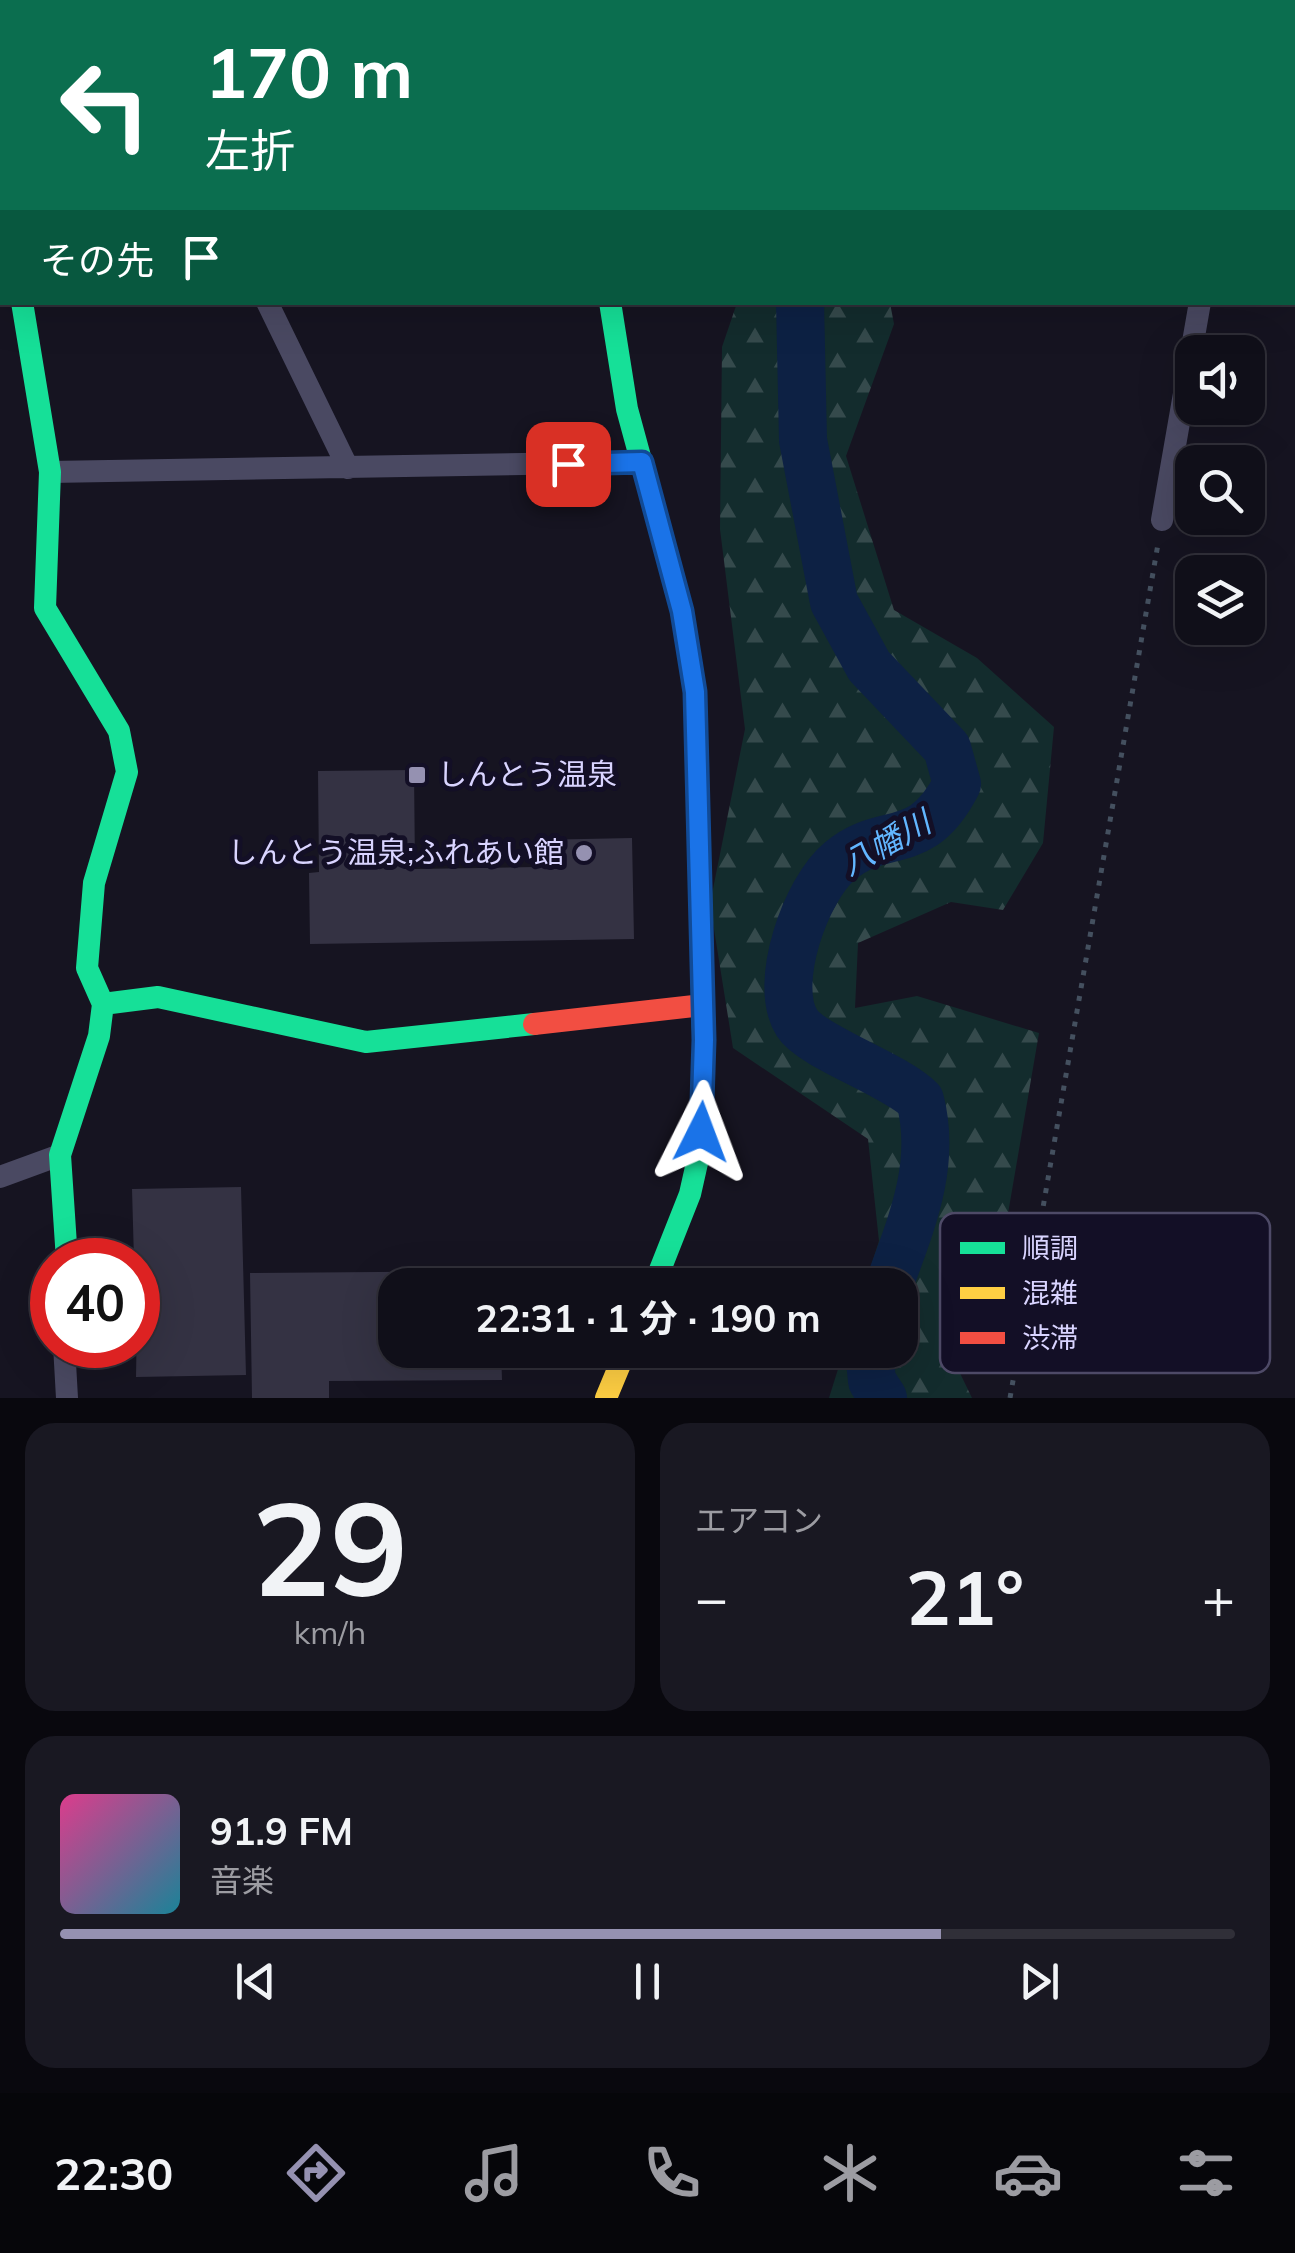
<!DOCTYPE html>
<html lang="ja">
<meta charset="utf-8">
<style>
:root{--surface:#100f19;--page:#191822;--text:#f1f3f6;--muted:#9c9ca2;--line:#302f38;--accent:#9591b1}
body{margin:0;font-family:Mulish,"Noto Sans JP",sans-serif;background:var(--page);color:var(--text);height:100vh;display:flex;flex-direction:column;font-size:38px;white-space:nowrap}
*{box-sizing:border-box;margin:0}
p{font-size:32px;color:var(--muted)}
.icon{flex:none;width:55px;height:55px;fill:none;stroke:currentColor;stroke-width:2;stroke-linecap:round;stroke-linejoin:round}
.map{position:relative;height:1398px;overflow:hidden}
.details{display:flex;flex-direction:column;gap:25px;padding:25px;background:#09080e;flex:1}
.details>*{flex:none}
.banner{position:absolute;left:0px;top:0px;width:1295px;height:305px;box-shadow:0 10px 40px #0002,0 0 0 2px var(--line);background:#0b6e4f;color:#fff;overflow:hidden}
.buttons{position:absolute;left:1175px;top:335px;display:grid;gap:20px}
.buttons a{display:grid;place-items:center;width:90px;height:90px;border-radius:20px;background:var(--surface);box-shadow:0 10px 40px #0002,0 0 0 2px var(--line);font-size:50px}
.speed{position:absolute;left:30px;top:1238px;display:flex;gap:20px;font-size:50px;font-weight:700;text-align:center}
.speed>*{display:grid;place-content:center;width:130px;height:130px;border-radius:50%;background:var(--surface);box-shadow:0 10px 40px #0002,0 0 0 2px var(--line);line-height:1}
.speed .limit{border:15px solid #d22;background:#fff;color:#111}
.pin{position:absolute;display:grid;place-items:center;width:85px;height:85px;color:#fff;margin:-42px;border-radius:20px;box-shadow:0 5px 15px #0006}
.me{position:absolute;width:110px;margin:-55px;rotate:3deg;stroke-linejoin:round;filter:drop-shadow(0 0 8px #0008)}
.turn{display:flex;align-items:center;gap:35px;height:210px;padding:0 40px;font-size:45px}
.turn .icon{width:130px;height:130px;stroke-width:2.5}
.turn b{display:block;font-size:70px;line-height:85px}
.then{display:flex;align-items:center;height:95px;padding:0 40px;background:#0003;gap:20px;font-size:38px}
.big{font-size:75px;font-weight:700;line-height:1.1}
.details .widget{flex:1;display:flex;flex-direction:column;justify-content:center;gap:15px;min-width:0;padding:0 35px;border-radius:30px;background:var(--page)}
.details .dial{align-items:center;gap:0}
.dial b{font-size:130px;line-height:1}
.song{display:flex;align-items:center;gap:30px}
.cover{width:120px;height:120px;border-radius:15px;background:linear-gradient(135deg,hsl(330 70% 55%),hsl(190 70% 35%))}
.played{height:10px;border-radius:5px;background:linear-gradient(90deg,var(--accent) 75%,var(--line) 75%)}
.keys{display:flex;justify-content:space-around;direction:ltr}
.heat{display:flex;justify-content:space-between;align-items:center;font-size:55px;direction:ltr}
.details .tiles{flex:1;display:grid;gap:25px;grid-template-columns:1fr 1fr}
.widget:last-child{grid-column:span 2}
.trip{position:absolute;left:378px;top:1268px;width:540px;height:100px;border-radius:30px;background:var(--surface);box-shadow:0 10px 40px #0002,0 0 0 2px var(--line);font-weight:700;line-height:100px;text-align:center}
.tabs{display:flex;height:160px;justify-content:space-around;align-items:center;background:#06060a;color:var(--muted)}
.tabs .icon{width:70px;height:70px}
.tabs .selected{color:var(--accent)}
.tabs b{font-size:45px;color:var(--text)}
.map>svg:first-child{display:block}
.forest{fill:url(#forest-firs)}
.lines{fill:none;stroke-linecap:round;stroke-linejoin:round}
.river{stroke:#0d2144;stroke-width:48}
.building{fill:#343243}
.path{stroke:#44505f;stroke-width:5;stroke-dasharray:5 8;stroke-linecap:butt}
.street{stroke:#4a4962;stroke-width:22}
.fast{stroke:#16e098;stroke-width:22}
.slow{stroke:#ffcf43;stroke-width:22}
.jam{stroke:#f24e42;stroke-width:22}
.route-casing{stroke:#114b97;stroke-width:25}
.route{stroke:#1a73e8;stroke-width:18}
.poi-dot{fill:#9591b1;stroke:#130f26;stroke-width:4}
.labels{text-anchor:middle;stroke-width:10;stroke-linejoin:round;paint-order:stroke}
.poi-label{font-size:30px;fill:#d9d4ff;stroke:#130f26;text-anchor:start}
.water-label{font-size:32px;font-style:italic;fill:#62b6ff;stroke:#130f26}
.key{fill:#130f26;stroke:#4e4a67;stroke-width:2.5}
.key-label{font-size:28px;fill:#d9d4ff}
</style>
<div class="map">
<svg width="1295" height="1398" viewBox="0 0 1295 1398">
<defs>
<pattern id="forest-firs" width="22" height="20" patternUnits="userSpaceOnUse" patternTransform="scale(2.5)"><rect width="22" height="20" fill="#132c2d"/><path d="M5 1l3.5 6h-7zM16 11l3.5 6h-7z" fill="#354a4c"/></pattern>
</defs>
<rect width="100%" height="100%" fill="#161421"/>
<path class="forest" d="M737 303H890L894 324 846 456 894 610 977 658 1054 727 1043 843 1003 910 951 902 858 943 855 1008 917 996 1039 1033 1005 1231 942 1336 972 1398H829L844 1350H900V1285H865L879 1241 868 1139 733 1048 710 904 745 729 720 529 722 347Z"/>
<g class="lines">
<path class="river" d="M831 2V0
M800 302 803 440 834 602 869 666 947 748 957 784C920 856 885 823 840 861 806 889 772 984 797 1023 812 1047 894 1074 920 1100 937 1165 911 1224 889 1285
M869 1350 872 1381 883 1398"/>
</g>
<path class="building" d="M414 770 415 869 535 867V840L632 838 634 939 310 944 309 873 319 872 318 771Z
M241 1187 246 1375 136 1377 138 1260H134L132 1189Z
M500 1271V1285H395V1350H501L502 1380 329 1381V1398H252L250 1273Z"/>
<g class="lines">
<path class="path" d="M1010 1398 1158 544"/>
<path class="street" d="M169 2V0
M961 2 962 0
M1107 2V0
M1252 2V0
M0 235 2 243
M267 302 348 468
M50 472 641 462
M1162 520 1200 302
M0 1177 60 1155
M64 1345 67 1398"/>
<path class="fast" d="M559 0 560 2
M22 302 50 472 45 608 119 731 127 772 94 883 87 968 103 1004
M610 302 627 409 682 611 695 692 704 1075 699 1154 690 1194 654 1285
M67 1260 60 1155 99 1036 103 1004 158 997 366 1042 534 1024"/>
<path class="slow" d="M620 0V2
M606 1398 626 1350"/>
<path class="jam" d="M534 1024 703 1005"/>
</g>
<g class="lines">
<defs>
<path id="route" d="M568 464 642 462 682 611 695 692 704 1040 701 1132"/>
</defs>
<use href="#route" class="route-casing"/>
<use href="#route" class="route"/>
</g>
<g class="poi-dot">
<rect x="407" y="765" width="20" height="20" rx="5"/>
<circle cx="584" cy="853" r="10"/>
</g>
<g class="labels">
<g class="poi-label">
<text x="437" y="785">しんとう温泉</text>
<text x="564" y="863" text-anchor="end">しんとう温泉;ふれあい館</text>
</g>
<g class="water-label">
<text transform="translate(886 843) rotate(-29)" y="11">八幡川</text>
</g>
</g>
<rect x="940" y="1213" width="330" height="160" rx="15" class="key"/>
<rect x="960" y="1242" width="45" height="12" fill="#16e098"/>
<rect x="960" y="1287" width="45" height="12" fill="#ffcf43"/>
<rect x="960" y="1332" width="45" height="12" fill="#f24e42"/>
<g class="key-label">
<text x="1022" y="1258">順調</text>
<text x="1022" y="1303">混雑</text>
<text x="1022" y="1348">渋滞</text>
</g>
</svg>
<div class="buttons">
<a><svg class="icon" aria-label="sound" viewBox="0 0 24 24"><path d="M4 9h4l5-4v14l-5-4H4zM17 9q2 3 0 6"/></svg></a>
<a><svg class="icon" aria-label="search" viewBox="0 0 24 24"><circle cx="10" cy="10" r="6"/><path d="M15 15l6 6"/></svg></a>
<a><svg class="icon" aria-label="layers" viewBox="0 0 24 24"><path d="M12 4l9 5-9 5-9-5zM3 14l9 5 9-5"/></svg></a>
</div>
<div class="speed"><div class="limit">40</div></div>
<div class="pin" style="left:568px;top:464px;background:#d93025"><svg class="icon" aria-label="arrive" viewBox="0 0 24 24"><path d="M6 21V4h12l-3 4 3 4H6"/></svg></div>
<svg class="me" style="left:701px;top:1132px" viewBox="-20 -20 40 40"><path d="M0-17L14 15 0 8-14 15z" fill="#1a73e8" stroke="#fff" stroke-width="4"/></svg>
<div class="trip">22:31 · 1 分 · 190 m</div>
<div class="banner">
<div class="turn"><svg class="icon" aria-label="left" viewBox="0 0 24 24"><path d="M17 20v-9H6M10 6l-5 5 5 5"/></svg><div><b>170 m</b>左折</div></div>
<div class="then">その先<svg class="icon" aria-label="arrive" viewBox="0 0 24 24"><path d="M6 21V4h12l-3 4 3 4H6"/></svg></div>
</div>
</div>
<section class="details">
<div class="tiles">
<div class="widget dial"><b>29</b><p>km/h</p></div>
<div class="widget"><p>エアコン</p>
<div class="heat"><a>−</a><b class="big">21°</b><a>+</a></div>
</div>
<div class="widget">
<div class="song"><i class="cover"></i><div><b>91.9 FM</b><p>音楽</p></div></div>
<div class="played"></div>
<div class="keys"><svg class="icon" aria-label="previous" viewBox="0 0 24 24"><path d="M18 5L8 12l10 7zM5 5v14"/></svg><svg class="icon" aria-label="pause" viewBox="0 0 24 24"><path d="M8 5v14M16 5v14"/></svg><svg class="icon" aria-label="next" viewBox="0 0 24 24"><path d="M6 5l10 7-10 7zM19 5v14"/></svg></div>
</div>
</div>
</section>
<nav class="tabs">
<b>22:30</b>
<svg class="icon selected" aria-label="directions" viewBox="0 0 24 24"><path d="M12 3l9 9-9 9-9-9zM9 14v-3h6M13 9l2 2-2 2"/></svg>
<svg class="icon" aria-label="music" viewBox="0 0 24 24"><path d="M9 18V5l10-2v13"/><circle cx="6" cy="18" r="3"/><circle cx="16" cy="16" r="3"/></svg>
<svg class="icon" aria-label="phone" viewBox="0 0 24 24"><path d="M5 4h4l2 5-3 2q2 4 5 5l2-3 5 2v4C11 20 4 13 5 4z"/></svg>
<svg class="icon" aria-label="climate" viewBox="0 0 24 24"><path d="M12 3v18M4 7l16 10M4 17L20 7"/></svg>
<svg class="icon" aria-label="car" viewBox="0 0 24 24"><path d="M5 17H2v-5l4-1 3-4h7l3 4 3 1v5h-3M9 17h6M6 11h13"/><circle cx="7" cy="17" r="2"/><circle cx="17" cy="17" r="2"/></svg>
<svg class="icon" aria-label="filters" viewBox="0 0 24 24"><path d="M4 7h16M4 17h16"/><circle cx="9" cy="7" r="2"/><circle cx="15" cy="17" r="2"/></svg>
</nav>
